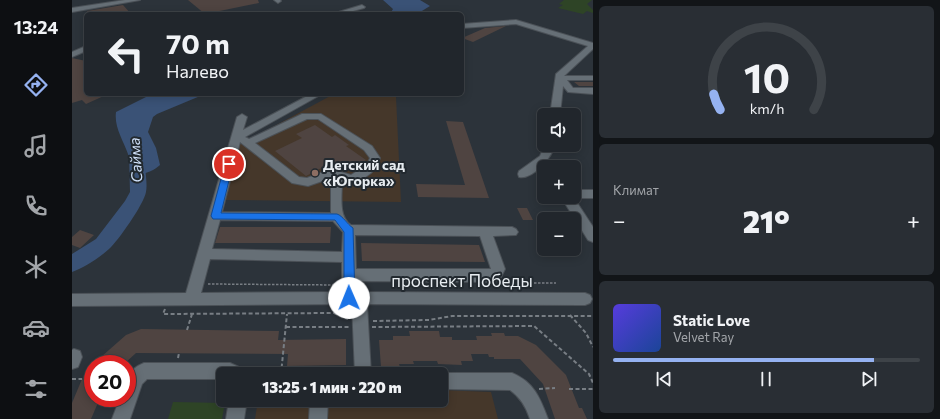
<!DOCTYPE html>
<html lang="ru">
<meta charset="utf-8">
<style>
:root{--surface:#21262c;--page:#292e34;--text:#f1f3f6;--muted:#a2a5a9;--line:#3e4348;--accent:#95b2f1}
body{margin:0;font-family:Commissioner,sans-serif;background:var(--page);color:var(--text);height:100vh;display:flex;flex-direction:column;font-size:15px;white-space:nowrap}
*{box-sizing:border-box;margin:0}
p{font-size:13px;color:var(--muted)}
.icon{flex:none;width:22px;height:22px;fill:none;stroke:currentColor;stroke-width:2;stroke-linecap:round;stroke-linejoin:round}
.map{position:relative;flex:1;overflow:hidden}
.sheet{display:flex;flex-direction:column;gap:6px;padding:6px;background:#121518;width:347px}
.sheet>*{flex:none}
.top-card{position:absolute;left:12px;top:12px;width:380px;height:84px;border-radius:6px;box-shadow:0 2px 10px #0003,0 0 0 1px var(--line);background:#21262c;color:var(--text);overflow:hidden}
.tools{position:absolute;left:465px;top:108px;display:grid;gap:8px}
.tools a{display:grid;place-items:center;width:44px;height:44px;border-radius:6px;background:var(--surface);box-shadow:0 2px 10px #0003,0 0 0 1px var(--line);font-size:20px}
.speed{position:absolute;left:12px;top:355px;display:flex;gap:8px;font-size:20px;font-weight:700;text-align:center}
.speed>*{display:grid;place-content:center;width:52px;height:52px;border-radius:50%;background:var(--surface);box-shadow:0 2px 10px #0003,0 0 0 1px var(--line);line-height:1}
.speed .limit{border:6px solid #d22;background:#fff;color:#111}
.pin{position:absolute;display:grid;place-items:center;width:34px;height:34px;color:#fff;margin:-17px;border:2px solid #fff;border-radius:50%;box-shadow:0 1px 4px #0007}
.me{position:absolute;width:44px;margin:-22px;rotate:359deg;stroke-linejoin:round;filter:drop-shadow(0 0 3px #0008)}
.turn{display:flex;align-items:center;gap:14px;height:84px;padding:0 16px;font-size:18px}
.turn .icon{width:52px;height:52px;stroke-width:2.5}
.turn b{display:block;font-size:28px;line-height:34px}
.big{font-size:30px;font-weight:800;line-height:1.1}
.sheet .card{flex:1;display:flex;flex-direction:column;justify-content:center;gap:6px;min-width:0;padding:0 14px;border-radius:6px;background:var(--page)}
.sheet .dial{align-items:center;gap:0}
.dial svg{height:104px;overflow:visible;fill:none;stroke:var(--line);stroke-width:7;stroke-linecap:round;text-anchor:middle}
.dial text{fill:var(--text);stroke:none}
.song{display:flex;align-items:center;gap:12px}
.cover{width:48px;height:48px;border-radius:6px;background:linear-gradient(135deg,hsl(250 70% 55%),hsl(220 70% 35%))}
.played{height:4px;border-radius:2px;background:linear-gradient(90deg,var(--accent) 85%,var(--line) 85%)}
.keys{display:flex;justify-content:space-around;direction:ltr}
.heat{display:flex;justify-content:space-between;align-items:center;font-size:22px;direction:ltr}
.trip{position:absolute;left:144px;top:367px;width:232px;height:40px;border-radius:6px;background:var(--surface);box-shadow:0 2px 10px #0003,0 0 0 1px var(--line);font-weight:800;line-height:40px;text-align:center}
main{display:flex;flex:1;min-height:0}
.tab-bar{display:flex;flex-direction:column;width:72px;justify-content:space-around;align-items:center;background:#0d0f12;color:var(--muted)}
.tab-bar .icon{width:28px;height:28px}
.tab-bar .on{color:var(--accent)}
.tab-bar b{font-size:18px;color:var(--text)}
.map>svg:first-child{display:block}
.education{fill:#45372a}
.green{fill:#2e4426}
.water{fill:#3a5276}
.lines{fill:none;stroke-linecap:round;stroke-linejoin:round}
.river{fill:#3a5276;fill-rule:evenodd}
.building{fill:#4f4441}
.minor-casing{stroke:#4b5157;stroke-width:2}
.path-far1{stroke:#787e84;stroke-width:1.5;stroke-dasharray:2.5 1.5;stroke-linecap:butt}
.path{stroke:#787e84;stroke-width:2;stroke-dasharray:4 2.5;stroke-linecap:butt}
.minor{fill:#666f76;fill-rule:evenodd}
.route{fill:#1a73e8;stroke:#114b97}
.education-dot{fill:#8d6e63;stroke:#22292f;stroke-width:1.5}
.labels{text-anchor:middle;stroke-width:4;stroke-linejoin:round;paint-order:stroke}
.poi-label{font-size:14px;font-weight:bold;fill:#e7ecf0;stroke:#22292f;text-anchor:start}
.water-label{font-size:15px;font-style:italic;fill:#cedff8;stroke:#22292f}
.near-street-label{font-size:17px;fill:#e7ecf0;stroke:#22292f}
</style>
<main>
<nav class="tab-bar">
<b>13:24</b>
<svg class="icon on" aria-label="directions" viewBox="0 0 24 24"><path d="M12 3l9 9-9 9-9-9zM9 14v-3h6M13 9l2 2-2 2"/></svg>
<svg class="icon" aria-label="music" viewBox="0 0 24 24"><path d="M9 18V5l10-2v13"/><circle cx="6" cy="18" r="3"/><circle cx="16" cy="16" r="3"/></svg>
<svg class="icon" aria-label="phone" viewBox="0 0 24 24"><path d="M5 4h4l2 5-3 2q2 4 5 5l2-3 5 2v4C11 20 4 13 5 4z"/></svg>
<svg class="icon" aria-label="climate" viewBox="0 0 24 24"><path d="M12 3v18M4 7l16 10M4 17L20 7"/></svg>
<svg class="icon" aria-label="car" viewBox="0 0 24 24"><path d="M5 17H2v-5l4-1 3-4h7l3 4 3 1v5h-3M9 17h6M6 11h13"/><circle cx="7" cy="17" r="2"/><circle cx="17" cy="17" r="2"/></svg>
<svg class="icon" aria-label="filters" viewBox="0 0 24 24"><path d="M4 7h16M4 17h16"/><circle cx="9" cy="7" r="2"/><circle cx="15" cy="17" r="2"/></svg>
</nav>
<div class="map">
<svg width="521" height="419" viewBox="0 0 521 419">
<rect width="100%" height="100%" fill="#2c333a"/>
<path class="education" d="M262 94 324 97 329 202 152 200 165 146Z
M369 390 419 392 426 419H183L186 400H369Z"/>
<path class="green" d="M492 0H520L515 4 521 10V13L515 11 511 14 486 8 491 5 487 4Z
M101 402 153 403 150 419H96Z"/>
<path class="water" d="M311 0H348L358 6 345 14H318L321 9Z
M80 94H133L85 114 81 117 76 132 84 148 88 165C81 171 71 176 61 173 58 167 58 161 56 154 51 140 42 127 44 112Z"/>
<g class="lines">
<path class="river" d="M64 148 69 149 71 152C72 163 76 182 74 192 72 204 46 241 37 249 27 258 12 268 0 272V254L24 239 53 201 58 192 57 152 59 149Z"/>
</g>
<path class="building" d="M116 0H186L187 3 133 14Z
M51 5 59 14H16L15 11Z
M434 26 401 42 390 38 413 28Z
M0 58 14 61V94L34 95 14 104 10 100 0 103Z
M502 82H521V86H507Z
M374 121 391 122 417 198 346 197 344 184 393 185Z
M243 125 260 137 263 135 277 145 274 146 294 160 275 171 261 162 234 176 203 151 230 138 224 134Z
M445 208H455L461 220H451Z
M148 227H259L258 243H143Z
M8 230 22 235 8 248 0 245V237Z
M289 243 407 245 413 262 290 261Z
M69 329 207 331 206 340 274 339V365L215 366 216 354 64 353 52 364H21L54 335Z
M337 331H367L368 337H380V340H405L404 336H420L419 333H432L433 336H446L464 345 494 375 507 408H510L515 419H483L471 384 448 359H422V357H417L416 354H399L401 361H389L390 365 366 364 365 361H341L342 364H327L328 367H309L307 340H321V336H338Z
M21 365V398H28L19 419H0V403L10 379Z"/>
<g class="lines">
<defs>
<path id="minor" d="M53 0H68L0 12V8Z
M202 0H208L209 1 206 3Z
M290 5 293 7 292 8 270 14H260Z
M444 20 521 43V49L492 76H521V80H495L501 88H521V94L496 92 491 86 488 115H478L484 74 516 46 444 24 390 28V24Z
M14 46V51L0 57V52Z
M239 94H250L173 137 177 139 230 114H249L300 146 308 158C303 175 287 184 270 181 270 195 266 217 279 225L440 227 444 229 446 232 444 235 421 236 433 269 428 279 420 282 284 281V292L513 293 518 295 520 299 518 303 513 305 295 304 299 374H283L280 304 0 306V294L114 293 165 117 170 114 175 117 171 130ZM235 119H246L292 150 298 158 295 165 279 175 259 169 235 178 227 177 183 143ZM168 142 220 183 236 186 259 178V213L150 212ZM148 220 261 221 271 232 270 252 140 249ZM283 235 408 236 419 269H284ZM138 259 270 262V292L129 293Z
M473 145H483C480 157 461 180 447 177L446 174 447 171 468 156Z
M502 190H521V198H502L521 227V242L516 240 489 197H502Z
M2 349 8 351 10 357 6 367 0 369V350Z
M72 363H158L169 368 171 374H151V379H75L70 384 58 419H40L48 398H55C55 380 53 371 72 363Z
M369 373H440C462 382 468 398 476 419H458C454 407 449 398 438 390L369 389V374H365Z
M157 400H175L172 419H154Z
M238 400H256L255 419H237Z"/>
</defs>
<use href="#minor" class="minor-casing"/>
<path class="path-far1" d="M430 283H484
M136 284 266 285"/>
<path class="path" d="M93 309 91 314 262 313 276 319
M498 315 514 333 521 347
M301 321 357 320 380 316H521
M214 327H277
M300 327 462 326 517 374 521 383
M115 330 120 314
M106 358 107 353
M209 374 215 314
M0 379H10
M467 389 483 388
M497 389H521"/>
<use href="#minor" class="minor"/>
</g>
<path class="route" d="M157 161 161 164 149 213 265 214C271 216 275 224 281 228L283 298 281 301H273L272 298V232L263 220 141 219 139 216 153 164Z"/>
<circle class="education-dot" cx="243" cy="173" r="4"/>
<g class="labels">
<g class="poi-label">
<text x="251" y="170">Детский сад<tspan x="251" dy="16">«Югорка»</tspan></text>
</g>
<g class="water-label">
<text transform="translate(64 160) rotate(-94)" y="5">Сайма</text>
</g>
<g class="near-street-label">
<text x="390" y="287">проспект Победы</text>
</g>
</g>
</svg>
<div class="tools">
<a><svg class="icon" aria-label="sound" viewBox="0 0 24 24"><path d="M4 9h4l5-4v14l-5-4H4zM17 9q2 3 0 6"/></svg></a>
<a>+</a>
<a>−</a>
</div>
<div class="speed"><div class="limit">20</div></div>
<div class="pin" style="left:157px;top:164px;background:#d93025"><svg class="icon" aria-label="arrive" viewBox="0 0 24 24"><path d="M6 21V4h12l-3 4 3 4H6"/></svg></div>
<svg class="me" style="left:277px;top:298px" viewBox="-20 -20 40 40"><circle r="19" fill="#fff"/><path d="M0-13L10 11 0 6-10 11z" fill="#1a73e8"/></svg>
<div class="trip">13:25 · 1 мин · 220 m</div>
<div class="top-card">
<div class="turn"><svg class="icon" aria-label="left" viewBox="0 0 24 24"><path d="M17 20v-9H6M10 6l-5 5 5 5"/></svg><div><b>70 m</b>Налево</div></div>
</div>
</div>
<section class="sheet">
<div class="card dial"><svg viewBox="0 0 100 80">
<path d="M14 69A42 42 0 1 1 86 69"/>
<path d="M14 69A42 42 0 0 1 9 57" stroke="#95b2f1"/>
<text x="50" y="56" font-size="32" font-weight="700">10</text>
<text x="50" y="72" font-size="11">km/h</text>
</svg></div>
<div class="card"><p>Климат</p>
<div class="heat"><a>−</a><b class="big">21°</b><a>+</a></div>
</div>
<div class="card">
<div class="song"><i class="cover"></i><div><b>Static Love</b><p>Velvet Ray</p></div></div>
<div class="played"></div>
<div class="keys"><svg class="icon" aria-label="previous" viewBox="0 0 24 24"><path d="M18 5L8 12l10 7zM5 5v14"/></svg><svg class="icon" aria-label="pause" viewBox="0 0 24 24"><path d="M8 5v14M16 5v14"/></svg><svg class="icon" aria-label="next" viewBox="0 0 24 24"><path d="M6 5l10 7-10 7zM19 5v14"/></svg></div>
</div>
</section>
</main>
